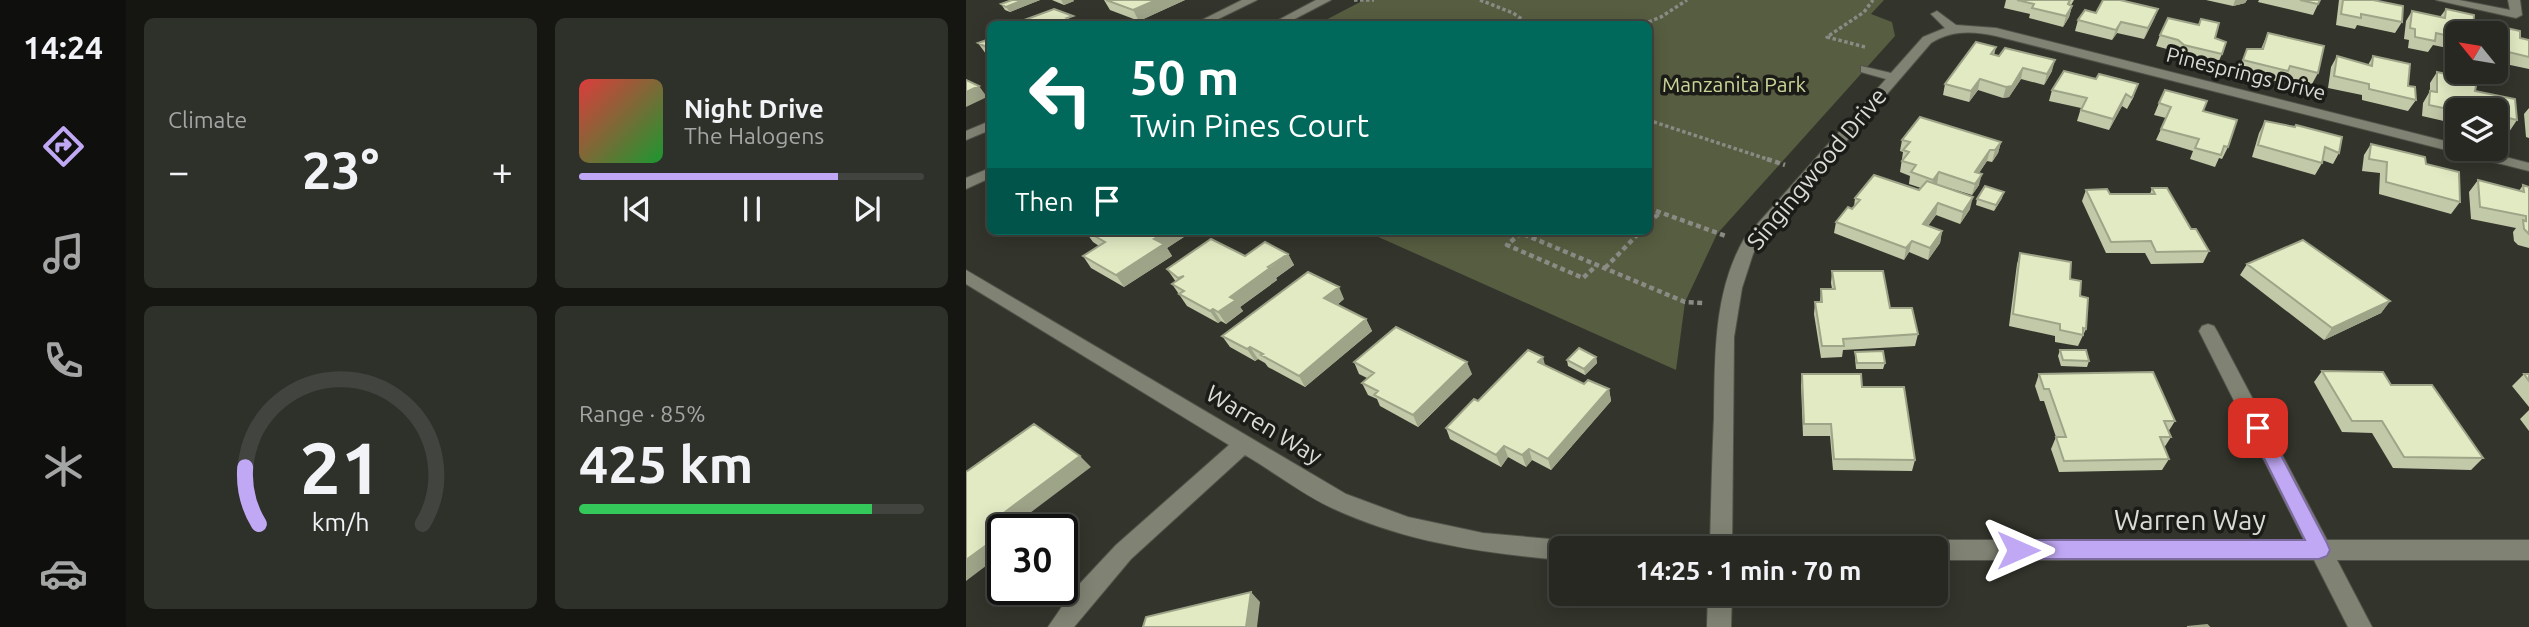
<!DOCTYPE html>
<meta charset="utf-8">
<style>
:root{--surface:#262821;--page:#2e302a;--text:#f1f3f6;--muted:#a4a6a5;--line:#42443f;--accent:#c0a8f4}
body{margin:0;font-family:Ubuntu,sans-serif;background:var(--page);color:var(--text);height:100vh;display:flex;flex-direction:column;font-size:26px;white-space:nowrap}
*{box-sizing:border-box;margin:0}
p{font-size:23px;color:var(--muted)}
.icon{flex:none;width:38px;height:38px;fill:none;stroke:currentColor;stroke-width:2;stroke-linecap:round;stroke-linejoin:round}
.map{position:relative;flex:1;overflow:hidden}
.side{display:flex;flex-direction:column;gap:18px;padding:18px;background:#151612;width:840px}
.side>*{flex:none}
.banner{position:absolute;left:21px;top:21px;width:665px;height:214px;border-radius:10px;box-shadow:0 4px 18px #0003,0 0 0 2px var(--line);background:#00695c;color:#fff;overflow:hidden}
.needle{width:46px;rotate:300deg}
.controls{position:absolute;left:1479px;top:21px;display:grid;gap:14px}
.controls a{display:grid;place-items:center;width:63px;height:63px;border-radius:10px;background:var(--surface);box-shadow:0 4px 18px #0003,0 0 0 2px var(--line);font-size:35px}
.speed{position:absolute;left:21px;top:514px;display:flex;gap:14px;font-size:35px;font-weight:700;text-align:center}
.speed>*{display:grid;place-content:center;width:91px;height:91px;border-radius:50%;background:var(--surface);box-shadow:0 4px 18px #0003,0 0 0 2px var(--line);line-height:1}
.speed .limit{border:4px solid #111;border-radius:10px;background:#fff;color:#111}
.pin{position:absolute;display:grid;place-items:center;width:60px;height:60px;color:#fff;margin:-30px;border-radius:14px;box-shadow:0 4px 10px #0006}
.me{position:absolute;width:77px;margin:-38px;rotate:90deg;stroke-linejoin:round;filter:drop-shadow(0 0 5px #0008)}
.turn{display:flex;align-items:center;gap:24px;height:147px;padding:0 28px;font-size:32px}
.turn .icon{width:91px;height:91px;stroke-width:2.5}
.turn b{display:block;font-size:49px;line-height:60px}
.then{display:flex;align-items:center;height:66px;padding:0 28px;background:#0003;gap:14px;font-size:26px}
.big{font-size:52px;font-weight:700;line-height:1.1}
.side .card{flex:1;display:flex;flex-direction:column;justify-content:center;gap:10px;min-width:0;padding:0 24px;border-radius:10px;background:var(--page)}
.side .dial{align-items:center;gap:0}
.dial svg{height:182px;overflow:visible;fill:none;stroke:var(--line);stroke-width:7;stroke-linecap:round;text-anchor:middle}
.dial text{fill:var(--text);stroke:none}
.song{display:flex;align-items:center;gap:21px}
.cover{width:84px;height:84px;border-radius:10px;background:linear-gradient(135deg,hsl(0 70% 55%),hsl(130 70% 35%))}
.played{height:7px;border-radius:4px;background:linear-gradient(90deg,var(--accent) 75%,var(--line) 75%)}
.keys{display:flex;justify-content:space-around;direction:ltr}
.heat{display:flex;justify-content:space-between;align-items:center;font-size:38px;direction:ltr}
.charge{height:10px;border-radius:5px;background:linear-gradient(90deg,#34c759 85%,var(--line) 0)}
.side .tiles{flex:1;display:grid;gap:18px;grid-template-columns:repeat(2,1fr)}
.trip{position:absolute;left:583px;top:536px;width:399px;height:70px;border-radius:10px;background:var(--surface);box-shadow:0 4px 18px #0003,0 0 0 2px var(--line);font-weight:700;line-height:70px;text-align:center}
main{display:flex;flex:1;min-height:0}
.tabs{display:flex;flex-direction:column;width:126px;justify-content:space-around;align-items:center;background:#0f100d;color:var(--muted)}
.tabs .icon{width:49px;height:49px}
.tabs .on{color:var(--accent)}
.tabs b{font-size:32px;color:var(--text)}
.map>svg:first-child{display:block}
.green{fill:#565d40}
.lines{fill:none;stroke-linecap:round;stroke-linejoin:round}
.minor-casing{stroke:#51534a;stroke-width:2}
.path-far1{stroke:#898b84;stroke-width:3.5;stroke-dasharray:3.5 2.5;stroke-linecap:butt}
.path{stroke:#898b84;stroke-width:4.5;stroke-dasharray:5 3.5;stroke-linecap:butt}
.minor{fill:#808373;fill-rule:evenodd}
.wall{fill:#c2c9a8}
.shaded-wall{fill:#9ea488}
.building{fill:#e1eac3;stroke:#9ea488;stroke-width:2}
.route{fill:#c0a8f4;stroke:#7d6d9f;stroke-width:2}
.labels{text-anchor:middle;stroke-width:7;stroke-linejoin:round;paint-order:stroke}
.far-street-label{font-size:21px;fill:#d9dbd5;stroke:#1b1c18}
.far-park-label{font-size:21px;fill:#c9d698;stroke:#1b1c18}
.street-label{font-size:24px;fill:#d9dbd5;stroke:#1b1c18}
.near-street-label{font-size:28px;fill:#d9dbd5;stroke:#1b1c18}
</style>
<main>
<nav class="tabs">
<b>14:24</b>
<svg class="icon on" aria-label="directions" viewBox="0 0 24 24"><path d="M12 3l9 9-9 9-9-9zM9 14v-3h6M13 9l2 2-2 2"/></svg>
<svg class="icon" aria-label="music" viewBox="0 0 24 24"><path d="M9 18V5l10-2v13"/><circle cx="6" cy="18" r="3"/><circle cx="16" cy="16" r="3"/></svg>
<svg class="icon" aria-label="phone" viewBox="0 0 24 24"><path d="M5 4h4l2 5-3 2q2 4 5 5l2-3 5 2v4C11 20 4 13 5 4z"/></svg>
<svg class="icon" aria-label="climate" viewBox="0 0 24 24"><path d="M12 3v18M4 7l16 10M4 17L20 7"/></svg>
<svg class="icon" aria-label="car" viewBox="0 0 24 24"><path d="M5 17H2v-5l4-1 3-4h7l3 4 3 1v5h-3M9 17h6M6 11h13"/><circle cx="7" cy="17" r="2"/><circle cx="17" cy="17" r="2"/></svg>
</nav>
<section class="side">
<div class="tiles">
<div class="card"><p>Climate</p>
<div class="heat"><a>−</a><b class="big">23°</b><a>+</a></div>
</div>
<div class="card">
<div class="song"><i class="cover"></i><div><b>Night Drive</b><p>The Halogens</p></div></div>
<div class="played"></div>
<div class="keys"><svg class="icon" aria-label="previous" viewBox="0 0 24 24"><path d="M18 5L8 12l10 7zM5 5v14"/></svg><svg class="icon" aria-label="pause" viewBox="0 0 24 24"><path d="M8 5v14M16 5v14"/></svg><svg class="icon" aria-label="next" viewBox="0 0 24 24"><path d="M6 5l10 7-10 7zM19 5v14"/></svg></div>
</div>
<div class="card dial"><svg viewBox="0 0 100 80">
<path d="M14 69A42 42 0 1 1 86 69"/>
<path d="M14 69A42 42 0 0 1 8 44" stroke="#c0a8f4"/>
<text x="50" y="56" font-size="32" font-weight="700">21</text>
<text x="50" y="72" font-size="11">km/h</text>
</svg></div>
<div class="card"><p>Range · 85%</p><b class="big">425 km</b><div class="charge"></div></div>
</div>
</section>
<div class="map">
<svg width="1563" height="627" viewBox="0 0 1563 627">
<rect width="100%" height="100%" fill="#33352c"/>
<path class="green" d="M398 0H918L905 14 926 22 929 36 751 234 719 302 710 370 399 231H682V24H352Z"/>
<g class="lines">
<defs>
<path id="minor" d="M276 0H291L242 24H228Z
M350 0H365L319 24H305Z
M1470 0H1493L1544 10 1542 0H1554L1556 15 1550 18Z
M971 11 990 25 1030 28 1491 144V149H1508L1563 163V171L1030 36C1006 31 986 30 965 43L791 245 787 254 776 288 768 337 766 548H744C745 505 746 461 748 418 749 358 747 293 778 239L920 79 895 72V66L925 73 957 37 979 28 965 14Z
M24 121V130L0 140V131Z
M24 168V178L0 189V178Z
M0 270 380 494 442 517 517 533 595 540 603 543 605 548H595V560C516 553 439 542 366 508 336 494 308 472 279 455L165 559 108 627H82L106 592 150 545 263 445 0 284Z
M1242 324 1248 326 1251 331 1361 540H1563V560H1371L1406 627H1382L1348 560H970V548H960L962 543 970 540H1338L1233 331 1236 326Z
M742 593H766L765 627H741Z"/>
</defs>
<use href="#minor" class="minor-casing"/>
<path class="path-far1" d="M388 0H408
M514 0 547 13 563 24
M677 24 695 17 721 0
M899 47 861 37 898 12 907 0
M682 120 807 161"/>
<path class="path" d="M801 159 819 165
M682 208 760 236
M682 223 695 212
M550 231 719 302 738 303
M555 233 541 245 617 278 631 265
M639 268 675 231"/>
<use href="#minor" class="minor"/>
</g>
<path class="wall" d="M46 0H74L44 12 39 10 35 4Z
M86 0H107L108 1 98 5Z
M138 0H219L173 21 144 10Z
M1040 0H1108L1105 5 1106 6 1103 17 1097 27 1063 18 1064 14 1038 8Z
M1240 0H1281L1279 3 1267 6Z
M1293 0H1354L1347 15 1292 2Z
M1373 0H1407L1436 22 1429 33 1391 25 1389 29 1370 25Z
M1192 9 1188 19 1178 39 1151 33 1146 40 1109 31 1112 20 1130 13Z
M1480 9 1491 33V50L1467 45 1462 52 1442 48 1443 40 1438 39 1440 21 1446 11 1474 17Z
M1523 24 1554 38 1563 40V69L1530 62V33H1518Z
M1302 33 1352 73 1346 84 1319 78 1317 83 1272 71 1281 49H1295Z
M1194 35 1249 38 1256 54 1251 65 1213 56 1208 51 1190 46Z
M24 39V56L20 54 12 43Z
M1030 47 1028 55 1086 71 1078 85 1055 79 1043 97 1037 98 1012 90 1003 102 977 95 979 84Z
M1371 56 1402 65 1407 56 1442 86 1450 100 1442 111 1396 100V95L1362 88 1365 67Z
M1471 72 1509 91 1551 120 1543 132 1530 128V110H1491V124L1456 116 1457 103 1464 91V83Z
M1086 90 1168 96 1161 109 1156 106 1143 130 1111 121 1115 108 1083 101Z
M1193 103 1237 111 1262 147 1256 159 1253 158 1249 167 1224 159 1227 151 1190 140 1200 118 1188 115Z
M1563 108V138L1560 137 1558 114Z
M1299 121 1328 127 1330 125 1373 153 1367 164 1356 160V163L1349 175 1286 157 1293 133Z
M936 140 1035 142 1032 153 1026 162 1021 161 1013 173V185L1006 195 970 184 1004 209 994 224 970 215 962 226 976 231 974 243 962 260 943 252 938 260 868 233 870 222 888 207 889 198 953 190 955 188 943 184 944 176 934 172 937 152 934 151Z
M1405 144 1460 164 1494 202 1485 214 1413 194 1414 173 1396 171 1398 155Z
M1512 180 1553 191 1557 185 1563 187V248L1552 245 1548 241 1547 232 1550 228 1505 219 1503 192Z
M1186 188 1225 229 1243 251 1237 263 1185 264 1179 253H1140L1116 201 1120 190 1144 194H1184Z
M1036 198 1028 211 1010 205 1011 199Z
M119 231H227L201 248 206 256 158 287 125 268 117 256 133 246 127 242Z
M1054 253 1104 279 1114 296 1120 329 1112 346 1089 342V336L1043 326 1051 264Z
M322 254 328 265 310 278 311 280 274 307 277 311 260 324 255 321 252 323 221 306 206 284 210 282 201 269 279 256Z
M1281 264 1424 301 1415 313 1358 340 1274 275Z
M866 271 924 308 952 334 949 346 877 350 876 357 855 358 848 314 849 302H854L855 289H866L865 283Z
M378 299 371 305 400 319 406 331 339 387 302 367 299 363 292 359 289 361 264 347 256 336Z
M1094 350 1123 361 1121 367 1095 366 1092 356Z
M889 352 919 363 917 369H890L889 358Z
M630 357 631 363 619 375 602 366 601 360Z
M388 362 506 374 452 427 414 406 411 399 402 395 396 383 401 378 393 374Z
M580 366 618 384 643 389 645 401 585 470 566 460 560 467 542 457 535 467 484 439 480 428 512 401Z
M1356 371 1425 385 1517 458 1505 470 1427 468 1406 433 1376 432 1348 382Z
M836 374 949 460 946 471 867 470 864 436H837L835 385Z
M1073 374 1209 421 1202 432 1205 437 1198 448 1203 459 1196 470 1093 472 1085 449 1090 437 1078 401H1074L1069 386Z
M1558 374H1563V407L1546 386Z
M1563 410V431L1554 419Z"/>
<path class="shaded-wall" d="M57 0H74L44 12 40 7Z
M95 0H107L108 1 98 5Z
M190 0H219L173 21 167 10Z
M1269 0H1281L1279 3 1267 6Z
M1106 6 1103 17 1097 27 1100 16Z
M1192 9 1188 19 1178 39 1182 28Z
M1155 22 1151 33 1146 40 1150 30Z
M1089 60 1086 71 1078 85 1081 74Z
M1057 68 1055 79 1043 97 1037 98 1040 87Z
M1014 79 1012 90 1003 102 1005 91Z
M13 86 21 97 0 107V92Z
M1160 94 1156 106 1143 130 1147 119Z
M1035 142 1032 153 1026 162 1029 150Z
M1024 150 1021 161 1006 183 1009 172Z
M973 172 971 184 965 191 967 180Z
M1016 174 1013 185 1006 195 1009 184Z
M1038 192 1036 198 1028 211 1030 205Z
M1007 197 1004 209 994 224 997 212Z
M972 203 970 215 954 236 957 224Z
M201 231H227L201 248 206 256 158 287 150 275 188 239Z
M976 231 974 243 962 260 964 248Z
M946 241 943 252 938 260 940 248Z
M322 254 328 265 310 278 311 280 274 307 277 311 260 324 252 312 264 297Z
M373 287 378 299 364 310 358 298Z
M1424 301 1415 313 1358 340 1366 328Z
M247 309 255 321 252 323 244 311Z
M400 319 406 331 339 387 333 376Z
M284 347 292 359 289 361 281 349Z
M577 357 580 369 572 362Z
M630 357 631 363 619 375 618 369Z
M501 362 506 374 452 427 447 415Z
M643 389 645 401 585 470 582 459Z
M538 446 542 457 535 467 530 455Z
M563 449 566 460 560 467 556 455Z
M114 456 125 467 48 525 54 530H40L35 515Z
M37 533V553L0 581V560Z
M285 592 294 602 291 627H280Z"/>
<path class="building" d="M46 0H57L40 7 35 4Z
M140 0H190L167 10Z
M1051 0H1104L1102 4 1106 6 1100 16 1066 8 1068 4Z
M1137 0H1154L1192 9 1182 28 1155 22 1150 30 1112 20 1119 10 1130 13Z
M1334 0H1354L1352 4Z
M1377 0H1407L1437 6 1436 22 1395 14V18L1375 14Z
M88 9 107 16 101 18 117 24H57L53 22Z
M1480 9 1508 15 1507 33H1491V38L1470 33 1469 41 1449 37V29L1444 28 1446 11 1479 18Z
M1202 18 1233 25 1235 19 1253 23 1249 38 1260 42 1256 54 1218 45 1212 40 1194 35Z
M1523 24 1554 31V38L1563 40V57L1530 49V33H1524Z
M1302 33 1358 46 1352 73 1324 66 1322 71 1277 60 1281 49H1297Z
M24 39V49L12 43Z
M1010 42 1030 47 1025 54 1033 56 1039 48 1089 60 1081 74 1057 68 1046 86 1040 87 1014 79 1005 91 979 84Z
M1371 56 1406 66 1407 56 1444 64 1442 86 1449 87 1450 100 1403 89V84L1368 76Z
M1098 71 1130 79 1133 74 1172 84 1166 98 1160 94 1147 119 1115 110 1121 98 1086 90Z
M1471 72 1511 81 1509 91 1549 99 1551 120 1530 115V110L1491 111 1463 105 1464 91 1471 92Z
M0 80 13 86 0 92Z
M1199 90 1241 101 1237 111 1271 120 1262 147 1258 146 1255 155 1229 148 1233 139 1195 129 1205 107 1193 103Z
M954 117 1035 142 1029 150H1024L1009 172 1016 174 1009 184 973 172 967 180 945 172 950 165 936 161 943 152 937 150 944 142 936 140Z
M1299 121 1329 127 1330 125 1376 137 1373 153 1359 147 1356 163 1292 145Z
M1405 144 1459 157 1460 164 1493 172 1494 202 1420 182 1421 162 1403 159Z
M908 175 953 190 961 181 1007 197 997 212 972 203 957 224 976 231 964 248 946 241 940 248 870 222 882 207 886 209 894 200 889 198Z
M1512 180 1558 192 1557 185 1563 187V234L1558 229 1557 220 1560 221V216L1514 207Z
M1019 186 1038 192 1030 205 1011 199Z
M1186 188H1201L1225 229H1230L1243 251 1190 252 1185 241 1145 242 1120 190 1141 189 1144 194H1189Z
M120 231H201L188 239 198 244 150 275 117 256 139 242Z
M245 239 279 256 299 242 322 254 302 267 304 268 264 297 270 300 252 312 247 309 244 311 213 294 218 291 206 284 218 276 212 278 201 269Z
M1337 240 1424 301 1366 328 1281 264Z
M1054 253 1105 262 1104 279 1115 281 1114 296 1122 298 1120 329 1117 328V335L1094 330V324L1047 314Z
M866 271H917L924 308H946L952 334 877 339 878 346H856L849 302H856L855 289H869Z
M342 272 373 287 358 298 400 319 333 376 295 355 297 354 284 347 281 349 256 336Z
M430 327 501 362 447 415 408 395 412 391 396 383 408 373 388 362Z
M613 348 630 357 618 369 601 360Z
M562 350 577 357 572 362 618 384 622 380 643 389 582 459 563 449 556 455 538 446 530 455 480 428 508 399 512 401Z
M1094 350H1120L1123 361 1097 360Z
M917 351 919 363H891L889 352Z
M1356 371 1417 372 1425 385H1466L1517 458 1438 457 1416 421H1386Z
M1187 372 1209 421H1198L1205 437H1194L1203 459 1098 461 1090 437H1100L1083 389H1078L1073 374Z
M836 374H895L896 387H938L949 460 868 459 865 424H838Z
M1558 374H1563V381Z
M68 424 114 456 35 515 47 525 40 530H37V533L0 560V472Z
M285 592 280 627H177L180 617Z
M1241 625 1243 627H1221Z"/>
<path class="route" d="M1292 421 1298 423 1361 543 1364 550 1361 556 1353 559H1052L1045 556 1042 550 1045 543 1052 540H1339L1283 428 1285 423Z"/>
<g class="labels">
<g class="far-street-label">
<text transform="translate(1280 74) rotate(14)" y="7">Pinesprings Drive</text>
</g>
<g class="far-park-label">
<text x="768" y="92">Manzanita Park</text>
</g>
<g class="street-label">
<text transform="translate(851 169) rotate(-50)" y="8">Singingwood Drive</text>
<text transform="translate(298 425) rotate(31)" y="8">Warren Way</text>
</g>
<g class="near-street-label">
<text x="1224" y="530">Warren Way</text>
</g>
</g>
</svg>
<div class="controls">
<a><svg class="needle" viewBox="-14 -14 28 28"><path d="M0-13l5 13h-10z" fill="#e53935"/><path d="M0 13l5-13h-10z" fill="#a4a6a5"/></svg></a>
<a><svg class="icon" aria-label="layers" viewBox="0 0 24 24"><path d="M12 4l9 5-9 5-9-5zM3 14l9 5 9-5"/></svg></a>
</div>
<div class="speed"><div class="limit">30</div></div>
<div class="pin" style="left:1292px;top:428px;background:#d93025"><svg class="icon" aria-label="arrive" viewBox="0 0 24 24"><path d="M6 21V4h12l-3 4 3 4H6"/></svg></div>
<svg class="me" style="left:1052px;top:550px" viewBox="-20 -20 40 40"><path d="M0-17L14 15 0 8-14 15z" fill="#c0a8f4" stroke="#fff" stroke-width="4"/></svg>
<div class="trip">14:25 · 1 min · 70 m</div>
<div class="banner">
<div class="turn"><svg class="icon" aria-label="left" viewBox="0 0 24 24"><path d="M17 20v-9H6M10 6l-5 5 5 5"/></svg><div><b>50 m</b>Twin Pines Court</div></div>
<div class="then">Then<svg class="icon" aria-label="arrive" viewBox="0 0 24 24"><path d="M6 21V4h12l-3 4 3 4H6"/></svg></div>
</div>
</div>
</main>
